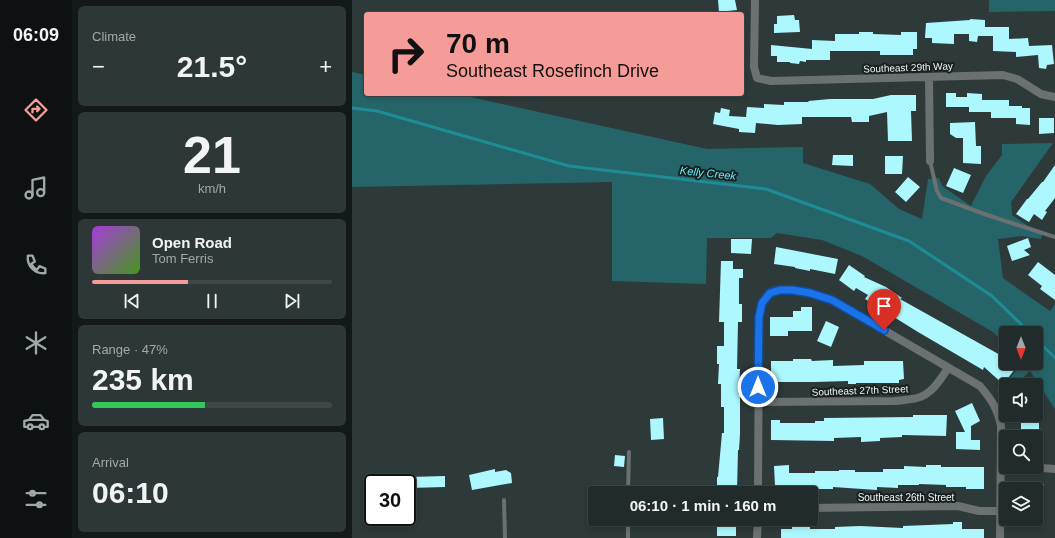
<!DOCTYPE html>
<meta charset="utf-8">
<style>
:root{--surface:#222b2c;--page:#2e3738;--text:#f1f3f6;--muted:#a2a7a9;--line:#3f4748;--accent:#f59b98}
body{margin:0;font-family:Arial,sans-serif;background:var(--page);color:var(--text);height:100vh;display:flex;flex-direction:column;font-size:15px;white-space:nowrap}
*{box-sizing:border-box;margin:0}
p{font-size:13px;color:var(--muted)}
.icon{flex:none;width:22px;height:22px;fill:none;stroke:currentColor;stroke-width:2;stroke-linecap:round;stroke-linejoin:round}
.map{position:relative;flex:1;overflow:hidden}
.drawer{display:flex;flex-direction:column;gap:6px;padding:6px;background:#131818;width:280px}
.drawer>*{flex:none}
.banner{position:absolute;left:12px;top:12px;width:380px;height:84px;border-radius:4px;box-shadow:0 2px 6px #0003,0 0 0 1px var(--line);background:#f59b98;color:#111;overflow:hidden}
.needle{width:26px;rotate:180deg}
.buttons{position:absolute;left:647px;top:326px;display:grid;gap:8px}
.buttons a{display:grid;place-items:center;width:44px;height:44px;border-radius:4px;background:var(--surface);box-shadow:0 2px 6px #0003,0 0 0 1px var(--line);font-size:20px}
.speed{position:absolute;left:12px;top:474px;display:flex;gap:8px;font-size:20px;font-weight:700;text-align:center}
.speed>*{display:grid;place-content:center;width:52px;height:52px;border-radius:50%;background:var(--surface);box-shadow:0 2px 6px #0003,0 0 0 1px var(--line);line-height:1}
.speed .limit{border:2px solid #111;border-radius:6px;background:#fff;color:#111}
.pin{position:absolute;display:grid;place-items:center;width:34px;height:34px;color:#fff;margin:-41px -17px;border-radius:50% 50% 50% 0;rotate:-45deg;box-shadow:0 0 4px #0007}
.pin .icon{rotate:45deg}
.me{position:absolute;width:44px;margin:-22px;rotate:0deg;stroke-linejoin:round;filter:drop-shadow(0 0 3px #0008)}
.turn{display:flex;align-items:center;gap:14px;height:84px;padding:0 16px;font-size:18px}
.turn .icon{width:52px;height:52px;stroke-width:2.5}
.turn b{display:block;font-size:28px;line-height:34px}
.big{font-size:30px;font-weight:600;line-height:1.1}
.drawer .tile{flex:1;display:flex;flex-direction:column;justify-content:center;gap:6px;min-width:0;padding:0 14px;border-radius:6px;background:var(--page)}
.drawer .dial{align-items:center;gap:0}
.dial b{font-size:52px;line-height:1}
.song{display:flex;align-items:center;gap:12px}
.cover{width:48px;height:48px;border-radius:6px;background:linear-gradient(135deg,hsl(280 70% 55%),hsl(100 70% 35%))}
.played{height:4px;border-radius:2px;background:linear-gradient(90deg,var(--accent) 40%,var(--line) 40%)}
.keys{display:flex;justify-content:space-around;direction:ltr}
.heat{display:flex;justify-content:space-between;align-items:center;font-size:22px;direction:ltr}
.charge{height:6px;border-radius:3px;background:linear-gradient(90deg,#34c759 47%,var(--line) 0)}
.trip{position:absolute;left:236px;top:486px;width:230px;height:40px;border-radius:4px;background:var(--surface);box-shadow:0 2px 6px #0003,0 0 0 1px var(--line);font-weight:600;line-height:40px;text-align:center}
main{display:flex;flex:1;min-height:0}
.dock{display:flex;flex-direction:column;width:72px;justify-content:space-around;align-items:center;background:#0e1112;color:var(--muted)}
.dock .icon{width:28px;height:28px}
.dock .selected{color:var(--accent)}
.dock b{font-size:18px;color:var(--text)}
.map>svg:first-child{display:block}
.green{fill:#25656a}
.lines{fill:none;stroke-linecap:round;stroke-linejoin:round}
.stream{stroke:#1d8c94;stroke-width:3}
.building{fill:#acf8fe}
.service{stroke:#6b7071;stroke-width:4}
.minor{stroke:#6b7071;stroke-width:8}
.route-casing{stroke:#114b97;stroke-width:10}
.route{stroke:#1a73e8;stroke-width:7}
.labels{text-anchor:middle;stroke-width:4;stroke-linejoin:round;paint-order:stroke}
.street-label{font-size:10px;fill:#ecf4f4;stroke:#1a1f20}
.water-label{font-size:11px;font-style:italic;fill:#60f0fb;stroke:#1a1f20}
</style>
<main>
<nav class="dock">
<b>06:09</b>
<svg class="icon selected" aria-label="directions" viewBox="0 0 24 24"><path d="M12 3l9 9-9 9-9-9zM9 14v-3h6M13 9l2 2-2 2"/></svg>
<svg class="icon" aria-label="music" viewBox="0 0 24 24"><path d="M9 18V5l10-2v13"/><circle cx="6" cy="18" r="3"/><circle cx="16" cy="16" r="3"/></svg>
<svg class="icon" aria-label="phone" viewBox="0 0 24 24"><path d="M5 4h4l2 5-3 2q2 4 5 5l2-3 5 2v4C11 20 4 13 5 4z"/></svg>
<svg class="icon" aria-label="climate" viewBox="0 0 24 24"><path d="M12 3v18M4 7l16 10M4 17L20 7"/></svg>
<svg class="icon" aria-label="car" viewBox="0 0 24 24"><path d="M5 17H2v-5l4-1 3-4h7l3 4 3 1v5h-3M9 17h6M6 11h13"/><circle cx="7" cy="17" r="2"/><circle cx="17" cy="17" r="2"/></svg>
<svg class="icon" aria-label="filters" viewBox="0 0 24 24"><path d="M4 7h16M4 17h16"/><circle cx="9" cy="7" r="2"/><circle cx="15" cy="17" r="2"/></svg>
</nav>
<section class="drawer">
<div class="tile"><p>Climate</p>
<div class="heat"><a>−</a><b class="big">21.5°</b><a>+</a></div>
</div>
<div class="tile dial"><b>21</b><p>km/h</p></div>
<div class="tile">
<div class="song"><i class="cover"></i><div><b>Open Road</b><p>Tom Ferris</p></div></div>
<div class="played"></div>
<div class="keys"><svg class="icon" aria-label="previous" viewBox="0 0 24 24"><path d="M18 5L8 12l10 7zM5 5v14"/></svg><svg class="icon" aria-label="pause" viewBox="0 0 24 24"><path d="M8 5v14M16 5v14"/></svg><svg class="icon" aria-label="next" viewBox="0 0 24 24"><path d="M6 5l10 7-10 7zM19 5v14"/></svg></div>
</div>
<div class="tile"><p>Range · 47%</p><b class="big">235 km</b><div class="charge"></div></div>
<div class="tile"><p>Arrival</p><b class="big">06:10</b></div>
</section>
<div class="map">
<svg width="703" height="538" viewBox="0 0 703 538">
<rect width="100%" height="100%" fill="#2e393a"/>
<path class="green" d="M637 0H703V11L637 12Z
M0 72 14 75V94H105L355 149 451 147V163L518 184 547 209 570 219 576 179 587 178 590 186 619 206 634 176 650 155V144L701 143 659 202 660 215 676 226 691 231 689 239 670 236 646 239 651 278 698 311 703 304V409L678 371 663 385H654V394L650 398 645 391 672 363H684V333H654V345L641 332 510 256 470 240 425 233 419 238H355L354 284 260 281V182L0 187Z"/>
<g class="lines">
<path class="stream" d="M0 108 25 111 217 166 414 189 557 241 640 296 678 333
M684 339 703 358"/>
</g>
<path class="building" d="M366 0H383L385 10 367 12Z
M442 15 443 20H447L448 32 422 33V24H425V16Z
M618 19 633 20V27H657V39L676 38 677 46 700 45 702 64 695 65 694 69 687 68 686 55 664 57V52L641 51V36H626L625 42 617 41V34H602V44L580 43V38H573L574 23 618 20Z
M507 32H521V34L549 35V32H565V49H561V55H528V51H478V60H454V62L448 61 447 64 438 63V62H425V56H419V45L460 49V40L483 41V34H507Z
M594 93H604V97H615V93L630 94V100H657V106H670V108H678V125L664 124V118H639V112H617V107H594Z
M539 95H564V111H559L560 141H536L535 112 517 116V122H500L499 117H450V124L426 125 404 123 403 133 387 132V129L361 124 363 112 368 113 369 108 378 110 377 116 394 117 395 107 412 108V104L432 105V102H457L456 101 478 99H521Z
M687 118H702V133L687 134Z
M623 122 624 146H629V164L611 163V138H604L598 134V123Z
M481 155H501V166L480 165Z
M533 156H551L550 174H533Z
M703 165V198L693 211 695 212 690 220 682 214 677 222 664 214 675 199H676L690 182H691Z
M602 168 619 175 611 193 594 186Z
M556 177 568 187 554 202 543 192Z
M676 238 679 247 672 250 678 255 660 261 655 246Z
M379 239H400L399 254 379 253Z
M424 247 486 259 483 274 458 269V271L443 268V267L422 264Z
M369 261H381V269H391V278H387V304H390V322H386L385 369H388L387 392H388V434L387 450H386L385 492H365V477H366L370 433H372V407H369V384H366L367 364H365V346H372V322H367Z
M686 262 703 275V300L688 289 690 286 676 275Z
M497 265 513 276 512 277 534 287 550 298 548 299 650 356 654 360V363H658L664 368 651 384 632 367 631 370 566 332 513 299 516 295 504 288 502 291 487 280Z
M449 307H460V331H436V336H418V317H441V311H449Z
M474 321 487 327 479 347 465 341Z
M441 359H459L460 361 481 360V366L512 365V361H551L552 379 547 380V383H504V384H496V381L463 382H419V361H441Z
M620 403 628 421 619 426V440H628V450L604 449V432H613L603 411Z
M561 415H595L594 436 550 435V437L528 438V441L509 442V437L482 438V441L419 440V420H428V423H463V421H472V418L561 417Z
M669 416H687V435H669Z
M311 418 312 439 299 440 298 419Z
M263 455 273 456 272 467 262 466Z
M437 465V473H463V471H487V470H503V472H531V469H552V466L574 467V465H589V467H632V489H614V487H594V485L567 484V485H546V488L525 487V490L481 487V489H442V486H423L422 466Z
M143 469V472L154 470 159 473 160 483 120 490 117 475Z
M93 476V487L57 488V477Z
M684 484H692L691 503H684Z
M365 520 384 521V536H365Z
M601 522H610V529H632V538H429V529H440V527H458V529H483V527L508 526 551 528V526L601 524Z"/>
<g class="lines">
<path class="service" d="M578 161 585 191 589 198 635 215 703 237
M276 493 277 452
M152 500 153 538
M276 538V519"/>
<path class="minor" d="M403 0 402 67 405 78 419 81 651 75 665 79 689 94 703 97
M577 77 578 161
M406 402 543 401C550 400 558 400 565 398 580 394 588 380 596 368
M677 467 703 469
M406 493 407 317C409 309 410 301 417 294 428 282 466 296 480 300L628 386C639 399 646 409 649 426L648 538
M459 508 606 506 627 511H648
M405 538 406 519"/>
</g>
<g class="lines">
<defs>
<path id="route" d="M406 387 407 317 410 303 418 293 428 290H441L458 293 480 300 532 330"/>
</defs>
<use href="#route" class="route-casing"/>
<use href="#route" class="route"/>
</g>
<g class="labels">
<g class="street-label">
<text transform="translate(556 67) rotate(-2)" y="4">Southeast 29th Way</text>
<text transform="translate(508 390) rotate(-2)" y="4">Southeast 27th Street</text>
<text x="554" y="501">Southeast 26th Street</text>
</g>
<g class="water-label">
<text transform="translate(356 173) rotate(6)" y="4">Kelly Creek</text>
</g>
</g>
</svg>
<div class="buttons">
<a><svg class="needle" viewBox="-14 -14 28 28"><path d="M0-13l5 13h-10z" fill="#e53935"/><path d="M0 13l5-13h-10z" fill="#a2a7a9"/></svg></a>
<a><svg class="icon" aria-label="sound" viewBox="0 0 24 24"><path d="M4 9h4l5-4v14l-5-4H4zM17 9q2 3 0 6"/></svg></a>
<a><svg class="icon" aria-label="search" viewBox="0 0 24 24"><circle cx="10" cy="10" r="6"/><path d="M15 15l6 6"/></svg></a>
<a><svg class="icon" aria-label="layers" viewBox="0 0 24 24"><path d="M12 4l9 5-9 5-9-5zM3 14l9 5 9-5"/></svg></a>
</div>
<div class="speed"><div class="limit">30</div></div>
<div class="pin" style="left:532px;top:330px;background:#d93025"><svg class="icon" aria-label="arrive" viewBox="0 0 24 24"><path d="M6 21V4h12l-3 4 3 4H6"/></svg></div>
<svg class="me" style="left:406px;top:387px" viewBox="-20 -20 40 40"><circle r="17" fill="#1a73e8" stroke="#fff" stroke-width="3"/><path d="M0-11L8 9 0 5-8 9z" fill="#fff"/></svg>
<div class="trip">06:10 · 1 min · 160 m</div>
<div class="banner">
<div class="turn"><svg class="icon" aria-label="right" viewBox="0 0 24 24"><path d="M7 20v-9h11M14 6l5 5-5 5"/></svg><div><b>70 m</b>Southeast Rosefinch Drive</div></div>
</div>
</div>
</main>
